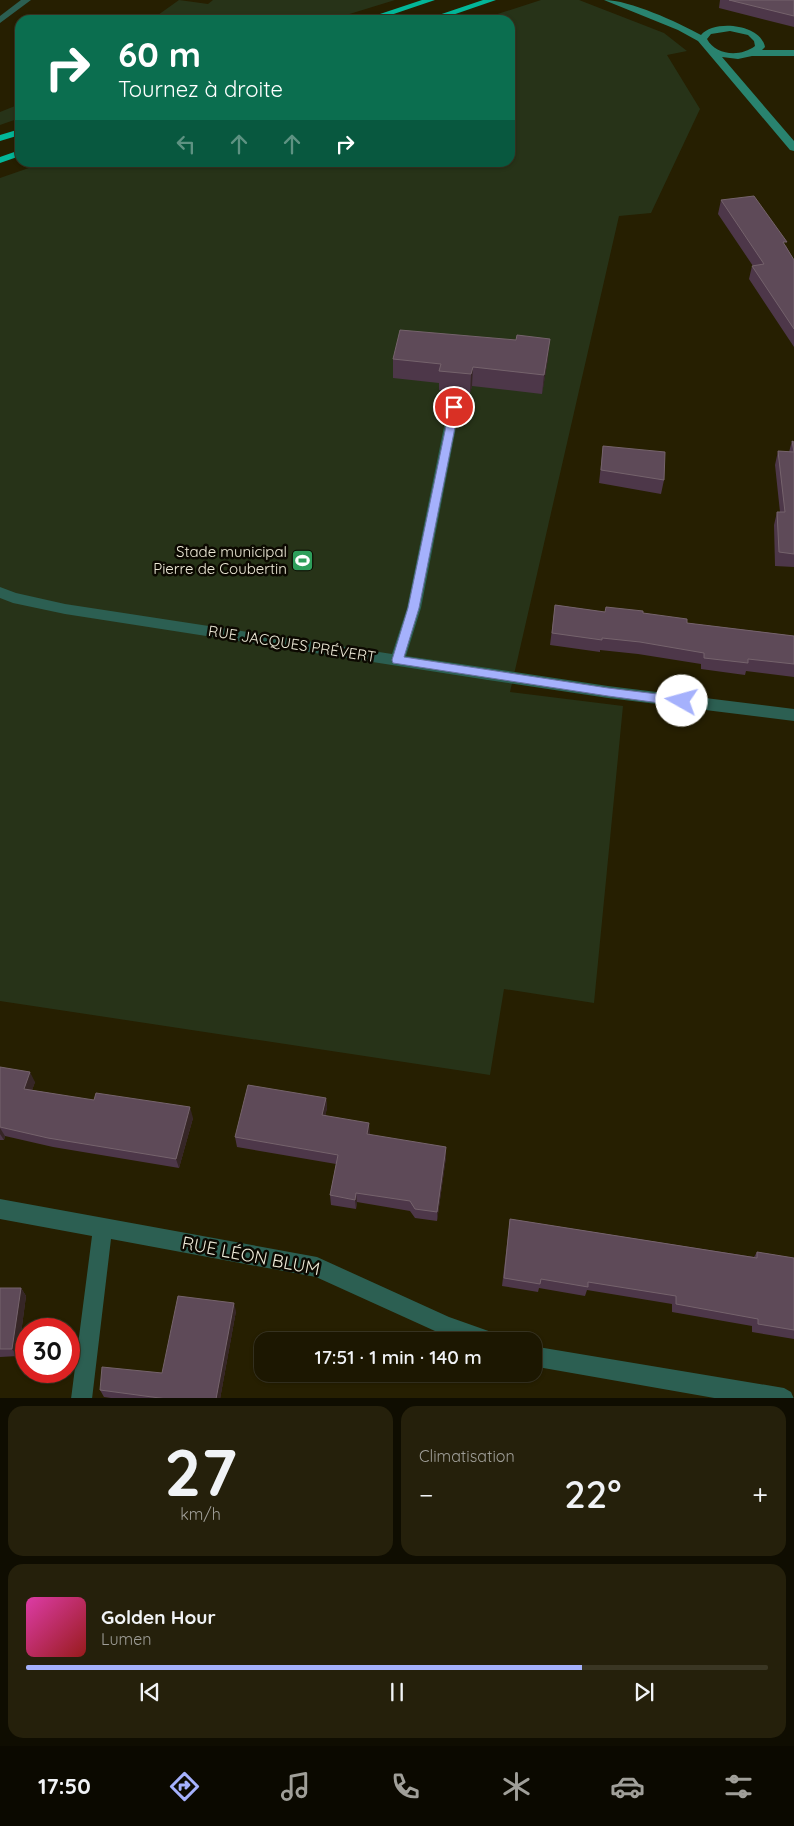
<!DOCTYPE html>
<html lang="fr">
<meta charset="utf-8">
<style>
:root{--surface:#1c1701;--page:#25200b;--text:#f1f3f6;--muted:#a09f99;--line:#3a3623;--accent:#a5b1fc}
body{margin:0;font-family:Quicksand,sans-serif;background:var(--page);color:var(--text);height:100vh;display:flex;flex-direction:column;font-size:19px;white-space:nowrap}
*{box-sizing:border-box;margin:0}
p{font-size:16px;color:var(--muted)}
.icon{flex:none;width:28px;height:28px;fill:none;stroke:currentColor;stroke-width:2;stroke-linecap:round;stroke-linejoin:round}
.map{position:relative;height:1398px;overflow:hidden}
.sheet{display:flex;flex-direction:column;gap:8px;padding:8px;background:#0f0d01;flex:1}
.sheet>*{flex:none}
.guide{position:absolute;left:15px;top:15px;width:500px;height:152px;border-radius:15px;box-shadow:0 1px 4px #0004,0 0 0 1px var(--line);background:#0b6e4f;color:#fff;overflow:hidden}
.speed{position:absolute;left:15px;top:1318px;display:flex;gap:10px;font-size:25px;font-weight:700;text-align:center}
.speed>*{display:grid;place-content:center;width:65px;height:65px;border-radius:50%;background:var(--surface);box-shadow:0 1px 4px #0004,0 0 0 1px var(--line);line-height:1}
.speed .limit{border:8px solid #d22;background:#fff;color:#111}
.pin{position:absolute;display:grid;place-items:center;width:42px;height:42px;color:#fff;margin:-21px;border:2px solid #fff;border-radius:50%;box-shadow:0 1px 5px #0007}
.me{position:absolute;width:55px;margin:-28px;rotate:277deg;stroke-linejoin:round;filter:drop-shadow(0 0 4px #0008)}
.turn{display:flex;align-items:center;gap:18px;height:105px;padding:0 20px;font-size:22px}
.turn .icon{width:65px;height:65px;stroke-width:2.5}
.turn b{display:block;font-size:35px;line-height:42px}
.lanes{display:flex;align-items:center;height:48px;padding:0 20px;background:#0003;justify-content:center;gap:25px;direction:ltr}
.lanes .off{opacity:.35}
.big{font-size:38px;font-weight:600;line-height:1.1}
.sheet .tile{flex:1;display:flex;flex-direction:column;justify-content:center;gap:8px;min-width:0;padding:0 18px;border-radius:15px;background:var(--page)}
.sheet .dial{align-items:center;gap:0}
.dial b{font-size:65px;line-height:1}
.song{display:flex;align-items:center;gap:15px}
.cover{width:60px;height:60px;border-radius:8px;background:linear-gradient(135deg,hsl(320 70% 55%),hsl(0 70% 35%))}
.played{height:5px;border-radius:2px;background:linear-gradient(90deg,var(--accent) 75%,var(--line) 75%)}
.keys{display:flex;justify-content:space-around;direction:ltr}
.heat{display:flex;justify-content:space-between;align-items:center;font-size:28px;direction:ltr}
.sheet .tiles{flex:1;display:grid;gap:8px;grid-template-columns:1fr 1fr}
.tile:last-child{grid-column:span 2}
.trip{position:absolute;left:254px;top:1332px;width:288px;height:50px;border-radius:15px;background:var(--surface);box-shadow:0 1px 4px #0004,0 0 0 1px var(--line);font-weight:600;line-height:50px;text-align:center}
.tab-bar{display:flex;height:80px;justify-content:space-around;align-items:center;background:#0b0900;color:var(--muted)}
.tab-bar .icon{width:35px;height:35px}
.tab-bar .active{color:var(--accent)}
.tab-bar b{font-size:22px;color:var(--text)}
.map>svg:first-child{display:block}
.green{fill:#273318}
.lines{fill:none;stroke-linecap:round;stroke-linejoin:round}
.lane{fill:#2c5f52;fill-rule:evenodd}
.street{fill:#2c5f52;fill-rule:evenodd}
.secondary{fill:#29836f;fill-rule:evenodd}
.highway{fill:#03b799;fill-rule:evenodd}
.wall{fill:#4d3749}
.shaded-wall{fill:#362626}
.building{fill:#5e4a58;stroke:#75636c}
.route{fill:#a5b1fc;stroke:#6b73a4}
.labels{text-anchor:middle;stroke-width:5;stroke-linejoin:round;paint-order:stroke}
.poi-label{font-size:15px;fill:#ede9d7;stroke:#0c0901;text-anchor:end}
.street-label{font-size:15px;fill:#ede9d7;stroke:#0c0901}
.near-street-label{font-size:18px;fill:#ede9d7;stroke:#0c0901}
</style>
<div class="map">
<svg width="794" height="1399" viewBox="0 0 794 1399">
<rect width="100%" height="100%" fill="#261f01"/>
<path class="green" d="M179 0 208 4 213 0H395L330 20H151Z
M541 0H579L664 33 687 51 667 55 700 109 651 213 619 216 510 692 623 706 594 1003 504 989 490 1075 0 1001V178L46 162H510V20H479Z
M20 104V118L0 125V112Z"/>
<g class="lines">
<path class="lane" d="M454 403 460 407 421 608 406 656 488 668 493 670 495 674 493 678 488 680 65 614 13 603 0 598V587L16 593 65 604 392 654 407 608 448 407Z"/>
<path class="street" d="M21 0H31L0 23V16Z
M488 668 608 686 794 709V721L608 698 488 680 483 678 481 674 483 670Z
M0 1199 317 1257 449 1317 497 1334 500 1341H461L446 1336 316 1277 111 1239 92 1399H71L92 1236 0 1219Z
M532 1346 784 1388 791 1392 794 1399H720L532 1366Z"/>
<path class="secondary" d="M604 0C630 0 677 22 701 35 714 19 761 24 765 47L762 50H794V56H752L738 59 722 57 794 141V151L790 150 698 41 678 30ZM730 31 748 35 754 41 755 46C741 57 716 56 707 39L711 34Z"/>
<path class="highway" d="M422 0H435L376 20H362Z
M483 0H496L438 20H424Z
M20 129V135L0 141V135Z
M20 150V156L0 163V157Z"/>
</g>
<path class="wall" d="M720 0H794V27L719 8Z
M721 200 786 246 794 260V347L749 279 752 266H753L718 214Z
M548 358 542 394 472 386 470 393 439 390V383L393 378V359Z
M792 441 794 442V567L775 566 774 525 777 512H780L775 465 778 451 789 452Z
M603 446 664 480 661 494 599 483Z
M555 605 605 612 643 613 687 623 794 636V677L746 671 745 675 701 669V664L638 654 600 650V652L550 645Z
M0 1067 35 1082 32 1090 193 1118 179 1168 53 1147 5 1136 4 1140H0Z
M326 1098 327 1108 325 1116 370 1133 369 1135 446 1157 437 1221 415 1218 410 1211 357 1202 356 1209 331 1205 330 1195 336 1164 237 1147 235 1137Z
M510 1219 754 1257 757 1252 794 1258V1339L752 1332V1326L672 1312V1304L587 1290 585 1296 539 1288 538 1292 502 1286Z
M0 1288H21L26 1296 18 1356 0 1357Z
M236 1311 220 1399H118L104 1397 100 1390 162 1373Z"/>
<path class="shaded-wall" d="M550 339 548 358 542 394 544 375Z
M473 367 472 386 470 393 471 374Z
M30 1072 35 1082 29 1099 24 1089Z
M326 1098 327 1108 323 1125 322 1115Z
M190 1107 193 1118 179 1168 176 1159Z
M369 1123 370 1133 367 1144V1134Z
M0 1128 5 1136 4 1140 0 1134Z
M446 1147V1157L437 1221V1212Z
M356 1193 357 1202 356 1209 355 1200Z
M21 1288 26 1296 18 1356 12 1349Z
M234 1303 236 1311 220 1399H216Z"/>
<path class="building" d="M729 0H794V16Z
M754 196 787 242H783L794 260V329L752 266 764 264 721 200Z
M400 330 516 340 517 335 550 339 544 375 473 367 471 374 439 371 441 364 393 359Z
M792 441 794 442V554L779 552 777 512H785L778 451 794 452Z
M603 446 665 452 664 480 601 470Z
M555 605 605 612 606 607 643 611V613L687 619V623L794 636V664L748 659V663L704 658V653L640 642 602 638V640L552 633Z
M0 1067 30 1072 24 1089 94 1100 96 1093 190 1107 176 1159 48 1138 0 1127Z
M248 1085 326 1098 322 1115 369 1123 367 1134 446 1147 437 1212 415 1209 410 1201 356 1193 355 1200 330 1195 338 1155 235 1137Z
M510 1219 757 1258V1252L794 1258V1330L758 1324V1319L676 1304V1296L588 1282V1287L541 1279 540 1284 504 1278Z
M0 1288H21L12 1349H0Z
M178 1296 234 1303 216 1399H167L100 1390 102 1367 162 1373Z"/>
<path class="route" d="M454 404 459 407 419 608 404 657 608 688 682 697 687 698 688 701 687 704 682 706 608 696 393 663 392 660 408 608 450 407Z"/>
<defs>
<symbol id="stadium-square" viewBox="-11 -11 22 22"><rect x="-9" y="-9" width="18" height="18" rx="4" fill="#2e9e5b" stroke="#0c0901"/><path d="M0-5a6.5 5 0 1 0 0 10a6.5 5 0 1 0 0-10ZM-3.5-1.8h7v3.6h-7Z" fill="#fff"/></symbol>
</defs>
<g fill-rule="evenodd">
<use href="#stadium-square" x="290" y="548" width="25" height="25"/>
</g>
<g class="labels">
<g class="poi-label">
<text x="287" y="557">Stade municipal<tspan x="287" dy="17">Pierre de Coubertin</tspan></text>
</g>
<g class="street-label">
<text transform="translate(292 644) rotate(9)" y="5">RUE JACQUES PRÉVERT</text>
</g>
<g class="near-street-label">
<text transform="translate(251 1256) rotate(11)" y="6">RUE LÉON BLUM</text>
</g>
</g>
</svg>
<div class="speed"><div class="limit">30</div></div>
<div class="pin" style="left:454px;top:407px;background:#d93025"><svg class="icon" aria-label="arrive" viewBox="0 0 24 24"><path d="M6 21V4h12l-3 4 3 4H6"/></svg></div>
<svg class="me" style="left:682px;top:701px" viewBox="-20 -20 40 40"><circle r="19" fill="#fff"/><path d="M0-13L10 11 0 6-10 11z" fill="#a5b1fc"/></svg>
<div class="trip">17:51 · 1 min · 140 m</div>
<div class="guide">
<div class="turn"><svg class="icon" aria-label="right" viewBox="0 0 24 24"><path d="M7 20v-9h11M14 6l5 5-5 5"/></svg><div><b>60 m</b>Tournez à droite</div></div>
<div class="lanes"><svg class="icon off" aria-label="left" viewBox="0 0 24 24"><path d="M17 20v-9H6M10 6l-5 5 5 5"/></svg><svg class="icon off" aria-label="ahead" viewBox="0 0 24 24"><path d="M12 20V5M6 11l6-6 6 6"/></svg><svg class="icon off" aria-label="ahead" viewBox="0 0 24 24"><path d="M12 20V5M6 11l6-6 6 6"/></svg><svg class="icon" aria-label="right" viewBox="0 0 24 24"><path d="M7 20v-9h11M14 6l5 5-5 5"/></svg></div>
</div>
</div>
<section class="sheet">
<div class="tiles">
<div class="tile dial"><b>27</b><p>km/h</p></div>
<div class="tile"><p>Climatisation</p>
<div class="heat"><a>−</a><b class="big">22°</b><a>+</a></div>
</div>
<div class="tile">
<div class="song"><i class="cover"></i><div><b>Golden Hour</b><p>Lumen</p></div></div>
<div class="played"></div>
<div class="keys"><svg class="icon" aria-label="previous" viewBox="0 0 24 24"><path d="M18 5L8 12l10 7zM5 5v14"/></svg><svg class="icon" aria-label="pause" viewBox="0 0 24 24"><path d="M8 5v14M16 5v14"/></svg><svg class="icon" aria-label="next" viewBox="0 0 24 24"><path d="M6 5l10 7-10 7zM19 5v14"/></svg></div>
</div>
</div>
</section>
<nav class="tab-bar">
<b>17:50</b>
<svg class="icon active" aria-label="directions" viewBox="0 0 24 24"><path d="M12 3l9 9-9 9-9-9zM9 14v-3h6M13 9l2 2-2 2"/></svg>
<svg class="icon" aria-label="music" viewBox="0 0 24 24"><path d="M9 18V5l10-2v13"/><circle cx="6" cy="18" r="3"/><circle cx="16" cy="16" r="3"/></svg>
<svg class="icon" aria-label="phone" viewBox="0 0 24 24"><path d="M5 4h4l2 5-3 2q2 4 5 5l2-3 5 2v4C11 20 4 13 5 4z"/></svg>
<svg class="icon" aria-label="climate" viewBox="0 0 24 24"><path d="M12 3v18M4 7l16 10M4 17L20 7"/></svg>
<svg class="icon" aria-label="car" viewBox="0 0 24 24"><path d="M5 17H2v-5l4-1 3-4h7l3 4 3 1v5h-3M9 17h6M6 11h13"/><circle cx="7" cy="17" r="2"/><circle cx="17" cy="17" r="2"/></svg>
<svg class="icon" aria-label="filters" viewBox="0 0 24 24"><path d="M4 7h16M4 17h16"/><circle cx="9" cy="7" r="2"/><circle cx="15" cy="17" r="2"/></svg>
</nav>
